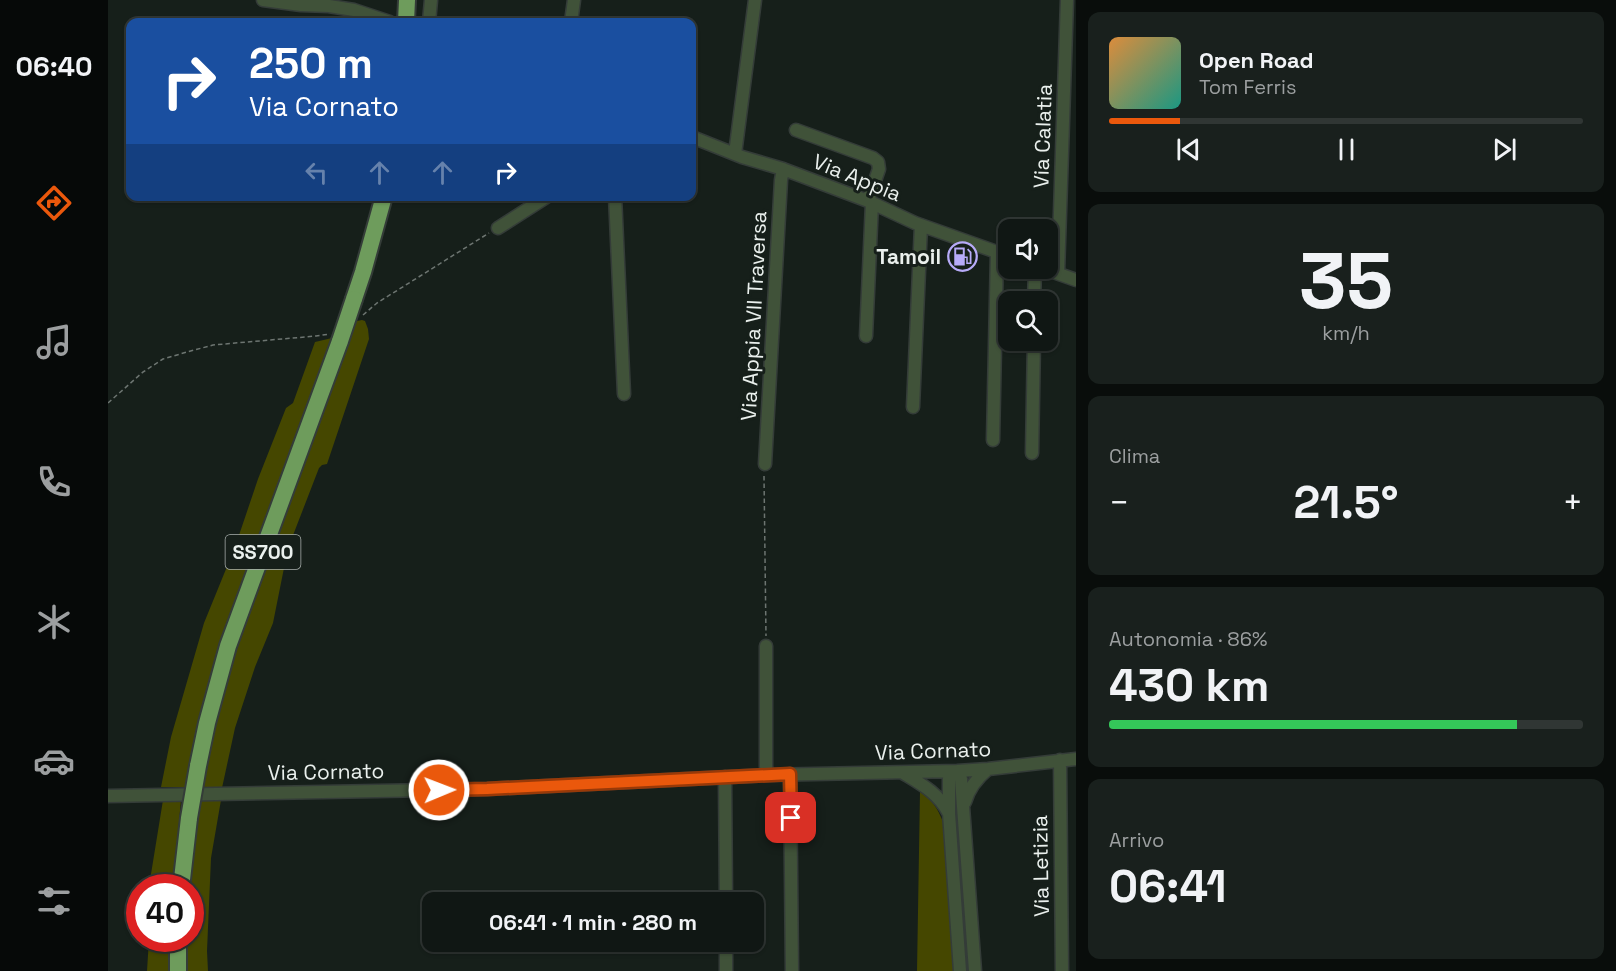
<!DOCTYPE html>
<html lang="it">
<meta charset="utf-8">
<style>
:root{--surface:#101714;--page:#19201d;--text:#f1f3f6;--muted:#9c9fa0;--line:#303634;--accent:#ea580c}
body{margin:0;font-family:"Space Grotesk",sans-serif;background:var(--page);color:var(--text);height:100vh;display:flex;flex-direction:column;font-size:22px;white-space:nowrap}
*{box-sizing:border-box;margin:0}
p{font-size:20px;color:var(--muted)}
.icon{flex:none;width:33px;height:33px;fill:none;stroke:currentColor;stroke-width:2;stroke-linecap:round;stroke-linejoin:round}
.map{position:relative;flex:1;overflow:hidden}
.side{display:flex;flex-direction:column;gap:12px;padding:12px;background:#090d0b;width:540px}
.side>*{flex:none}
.hud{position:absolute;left:18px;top:18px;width:570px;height:183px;border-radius:12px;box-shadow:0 2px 4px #0004,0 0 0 2px var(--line);background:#1a4fa0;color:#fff;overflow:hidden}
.fabs{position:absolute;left:890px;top:219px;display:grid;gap:12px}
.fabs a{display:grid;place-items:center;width:60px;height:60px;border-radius:12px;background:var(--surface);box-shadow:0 2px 4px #0004,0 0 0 2px var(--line);font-size:30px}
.speed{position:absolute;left:18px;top:874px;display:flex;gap:12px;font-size:30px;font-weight:700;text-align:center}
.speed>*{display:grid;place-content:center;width:78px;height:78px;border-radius:50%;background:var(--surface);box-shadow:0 2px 4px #0004,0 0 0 2px var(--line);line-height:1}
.speed .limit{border:9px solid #d22;background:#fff;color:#111}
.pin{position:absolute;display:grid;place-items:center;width:51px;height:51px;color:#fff;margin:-26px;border-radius:12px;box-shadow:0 3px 9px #0006}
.me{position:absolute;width:66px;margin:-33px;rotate:89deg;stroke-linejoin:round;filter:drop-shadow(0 0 4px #0008)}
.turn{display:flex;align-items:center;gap:21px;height:126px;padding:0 24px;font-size:27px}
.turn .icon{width:78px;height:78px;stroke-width:2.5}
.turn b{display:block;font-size:42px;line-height:51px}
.lanes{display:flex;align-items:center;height:57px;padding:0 24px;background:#0003;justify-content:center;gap:30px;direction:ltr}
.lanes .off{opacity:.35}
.big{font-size:45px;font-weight:600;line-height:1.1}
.side .tile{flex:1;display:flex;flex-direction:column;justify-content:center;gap:9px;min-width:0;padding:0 21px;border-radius:12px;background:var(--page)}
.side .dial{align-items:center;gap:0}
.dial b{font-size:78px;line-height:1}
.song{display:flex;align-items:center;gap:18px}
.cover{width:72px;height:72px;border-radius:9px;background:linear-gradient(135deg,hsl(30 70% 55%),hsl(170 70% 35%))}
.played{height:6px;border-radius:3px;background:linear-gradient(90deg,var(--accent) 15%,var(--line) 15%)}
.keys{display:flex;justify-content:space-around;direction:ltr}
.heat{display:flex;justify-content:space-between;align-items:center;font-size:33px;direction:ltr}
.charge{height:9px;border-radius:4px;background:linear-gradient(90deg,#34c759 86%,var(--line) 0)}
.trip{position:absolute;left:314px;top:892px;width:342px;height:60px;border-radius:12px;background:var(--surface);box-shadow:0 2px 4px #0004,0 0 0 2px var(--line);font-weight:600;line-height:60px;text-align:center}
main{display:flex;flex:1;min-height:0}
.menu{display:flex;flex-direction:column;width:108px;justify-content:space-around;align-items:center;background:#060908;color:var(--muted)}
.menu .icon{width:42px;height:42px}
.menu .on{color:var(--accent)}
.menu b{font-size:27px;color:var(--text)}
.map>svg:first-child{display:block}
.green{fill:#454700}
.building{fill:#424f4e}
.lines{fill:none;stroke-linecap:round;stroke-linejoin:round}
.minor-casing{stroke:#343c38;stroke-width:15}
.highway-casing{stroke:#343c38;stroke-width:20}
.path{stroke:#6d7571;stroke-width:1.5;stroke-dasharray:4.5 3;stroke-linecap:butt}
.minor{stroke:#405239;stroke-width:12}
.highway{stroke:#6e9c5c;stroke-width:16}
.highway-bridge-casing{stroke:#343c38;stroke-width:20;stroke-linecap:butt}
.highway-bridge{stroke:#6e9c5c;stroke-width:16}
.route-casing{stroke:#983908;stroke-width:15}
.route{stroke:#ea580c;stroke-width:10}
.labels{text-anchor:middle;stroke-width:6;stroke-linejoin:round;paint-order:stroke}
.shield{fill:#161f1a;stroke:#aab1ae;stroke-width:1.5}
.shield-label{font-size:20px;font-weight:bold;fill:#eaf0ed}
.street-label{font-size:21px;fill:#eaf0ed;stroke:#161f1a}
.poi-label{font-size:21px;font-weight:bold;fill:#eaf0ed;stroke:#161f1a;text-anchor:end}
</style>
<main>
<nav class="menu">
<b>06:40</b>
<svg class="icon on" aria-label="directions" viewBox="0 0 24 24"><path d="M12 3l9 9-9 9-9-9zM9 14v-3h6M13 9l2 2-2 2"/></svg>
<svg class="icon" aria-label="music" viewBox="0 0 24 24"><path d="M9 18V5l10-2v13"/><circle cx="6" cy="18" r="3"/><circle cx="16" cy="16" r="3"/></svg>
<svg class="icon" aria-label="phone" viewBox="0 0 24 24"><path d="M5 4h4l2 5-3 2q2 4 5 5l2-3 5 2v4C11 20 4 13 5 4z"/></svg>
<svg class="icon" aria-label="climate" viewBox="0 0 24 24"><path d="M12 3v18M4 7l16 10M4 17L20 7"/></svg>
<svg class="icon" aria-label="car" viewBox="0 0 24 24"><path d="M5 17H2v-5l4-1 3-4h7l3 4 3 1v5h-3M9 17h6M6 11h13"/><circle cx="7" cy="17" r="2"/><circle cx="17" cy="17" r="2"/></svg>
<svg class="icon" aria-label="filters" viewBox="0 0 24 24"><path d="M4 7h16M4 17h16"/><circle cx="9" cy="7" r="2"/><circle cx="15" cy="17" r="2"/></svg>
</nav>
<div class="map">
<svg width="968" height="971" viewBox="0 0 968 971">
<rect width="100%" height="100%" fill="#161f1a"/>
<path class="green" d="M254 320 257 321 260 329 261 339 219 464 214 465 211 468 177 556 176 568 165 623 147 667 127 728 114 788H94L104 735 128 652 168 538 245 325 249 321Z
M224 338 169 492 78 787H53L63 737 96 623 127 547 150 479 178 408 185 403 207 342Z
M812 791C825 801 829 807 835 822L846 971H809Z
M92 799 113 800 103 858 99 951 100 971H79V939H82V888H81L85 843Z
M55 800H73L65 888H43V874Z
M41 939H64V971H39Z"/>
<path class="building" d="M857 247 868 252 860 271 849 266Z"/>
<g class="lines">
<defs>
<path id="minor" d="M155 0 193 5 221 6 246 10 282 22
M321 22 323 0
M463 22 466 0
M688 130 765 158 770 162 771 169 760 201
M584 137 634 157 675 169 760 201 807 223 900 256
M627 154 647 0
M507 196 516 394
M390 228 440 196
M934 268 968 280
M950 273 959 0
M926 302 927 268
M758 336 764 203
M805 407 813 225
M885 440 889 252
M924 453 926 340
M657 464 673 180 675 169
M658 646V766L659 775
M952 760 954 971
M849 771 853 779 867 971
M843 772 841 779V813L852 971
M795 773C813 784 830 793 840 812
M682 774 684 971
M617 777 618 903
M0 796 379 789 659 775 849 771 880 769 968 759
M857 802C861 788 869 778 880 769
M618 942V971"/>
<path id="highway" d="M298 22 299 0
M246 299 255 272 276 196
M90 766 99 723 120 646 232 341
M73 888 81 818
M70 939V971"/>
</defs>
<use href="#minor" class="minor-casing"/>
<use href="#highway" class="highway-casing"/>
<path class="path" d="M255 315 269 303 381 233
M0 403 35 372 55 359 79 352 105 345 208 336 222 334
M656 476 658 636"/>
<use href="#minor" class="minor"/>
<use href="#highway" class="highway"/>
<defs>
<path id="highway-bridge" d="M232 341 246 299
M81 818 90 766"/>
</defs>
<use href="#highway-bridge" class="highway-bridge-casing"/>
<use href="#highway-bridge" class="highway-bridge"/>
</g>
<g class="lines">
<defs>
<path id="route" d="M331 790 379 789 682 774 683 818"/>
</defs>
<use href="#route" class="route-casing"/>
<use href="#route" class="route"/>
</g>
<defs>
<symbol id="fuel-ring" viewBox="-11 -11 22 22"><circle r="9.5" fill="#161f1a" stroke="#b7abf8" stroke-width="1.5"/><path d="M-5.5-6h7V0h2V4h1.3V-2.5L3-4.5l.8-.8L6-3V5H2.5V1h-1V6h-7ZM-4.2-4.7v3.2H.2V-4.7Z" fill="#b7abf8"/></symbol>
</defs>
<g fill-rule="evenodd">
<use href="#fuel-ring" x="838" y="240" width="33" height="33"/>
</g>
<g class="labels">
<rect class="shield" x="117.5" y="535" width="75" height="34" rx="4.5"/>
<g class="shield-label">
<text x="155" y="559">SS700</text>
</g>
<g class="street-label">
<text transform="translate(935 136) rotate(-88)" y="7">Via Calatia</text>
<text transform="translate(749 178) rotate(22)" y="7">Via Appia</text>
<text transform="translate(646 316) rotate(-87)" y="7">Via Appia VII Traversa</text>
<text transform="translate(825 751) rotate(-2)" y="7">Via Cornato</text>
<text transform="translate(218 772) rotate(-1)" y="7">Via Cornato</text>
<text transform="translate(933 866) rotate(-91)" y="7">Via Letizia</text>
</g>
<g class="poi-label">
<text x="833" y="264">Tamoil</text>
</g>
</g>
</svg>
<div class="fabs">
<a><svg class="icon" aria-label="sound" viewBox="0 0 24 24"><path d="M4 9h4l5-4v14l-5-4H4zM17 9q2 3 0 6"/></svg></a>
<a><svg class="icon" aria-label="search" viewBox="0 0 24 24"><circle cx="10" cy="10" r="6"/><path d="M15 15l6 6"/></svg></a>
</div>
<div class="speed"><div class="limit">40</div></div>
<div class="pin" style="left:683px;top:818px;background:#d93025"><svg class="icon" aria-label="arrive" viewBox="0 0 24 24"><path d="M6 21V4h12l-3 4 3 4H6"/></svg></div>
<svg class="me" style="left:331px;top:790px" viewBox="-20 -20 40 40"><circle r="17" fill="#ea580c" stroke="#fff" stroke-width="3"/><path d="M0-11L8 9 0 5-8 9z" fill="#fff"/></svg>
<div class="trip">06:41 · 1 min · 280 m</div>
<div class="hud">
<div class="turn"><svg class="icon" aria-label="right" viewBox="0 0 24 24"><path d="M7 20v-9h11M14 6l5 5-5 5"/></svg><div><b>250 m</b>Via Cornato</div></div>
<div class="lanes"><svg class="icon off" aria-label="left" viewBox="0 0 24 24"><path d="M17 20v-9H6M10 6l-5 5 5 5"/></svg><svg class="icon off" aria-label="ahead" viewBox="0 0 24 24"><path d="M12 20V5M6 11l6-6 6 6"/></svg><svg class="icon off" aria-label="ahead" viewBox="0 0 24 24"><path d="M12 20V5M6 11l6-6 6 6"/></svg><svg class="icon" aria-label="right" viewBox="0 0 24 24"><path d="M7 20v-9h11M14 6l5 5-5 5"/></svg></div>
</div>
</div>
<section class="side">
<div class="tile">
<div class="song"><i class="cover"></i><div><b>Open Road</b><p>Tom Ferris</p></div></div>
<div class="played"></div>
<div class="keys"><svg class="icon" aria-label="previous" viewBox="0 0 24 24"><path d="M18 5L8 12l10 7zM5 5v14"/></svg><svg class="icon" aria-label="pause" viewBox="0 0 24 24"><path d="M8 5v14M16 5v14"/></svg><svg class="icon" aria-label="next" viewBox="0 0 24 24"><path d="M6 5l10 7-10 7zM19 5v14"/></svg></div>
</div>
<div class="tile dial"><b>35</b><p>km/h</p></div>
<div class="tile"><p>Clima</p>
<div class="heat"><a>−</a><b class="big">21.5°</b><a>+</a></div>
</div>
<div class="tile"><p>Autonomia · 86%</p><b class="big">430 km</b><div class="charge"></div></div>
<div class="tile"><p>Arrivo</p><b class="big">06:41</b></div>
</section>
</main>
